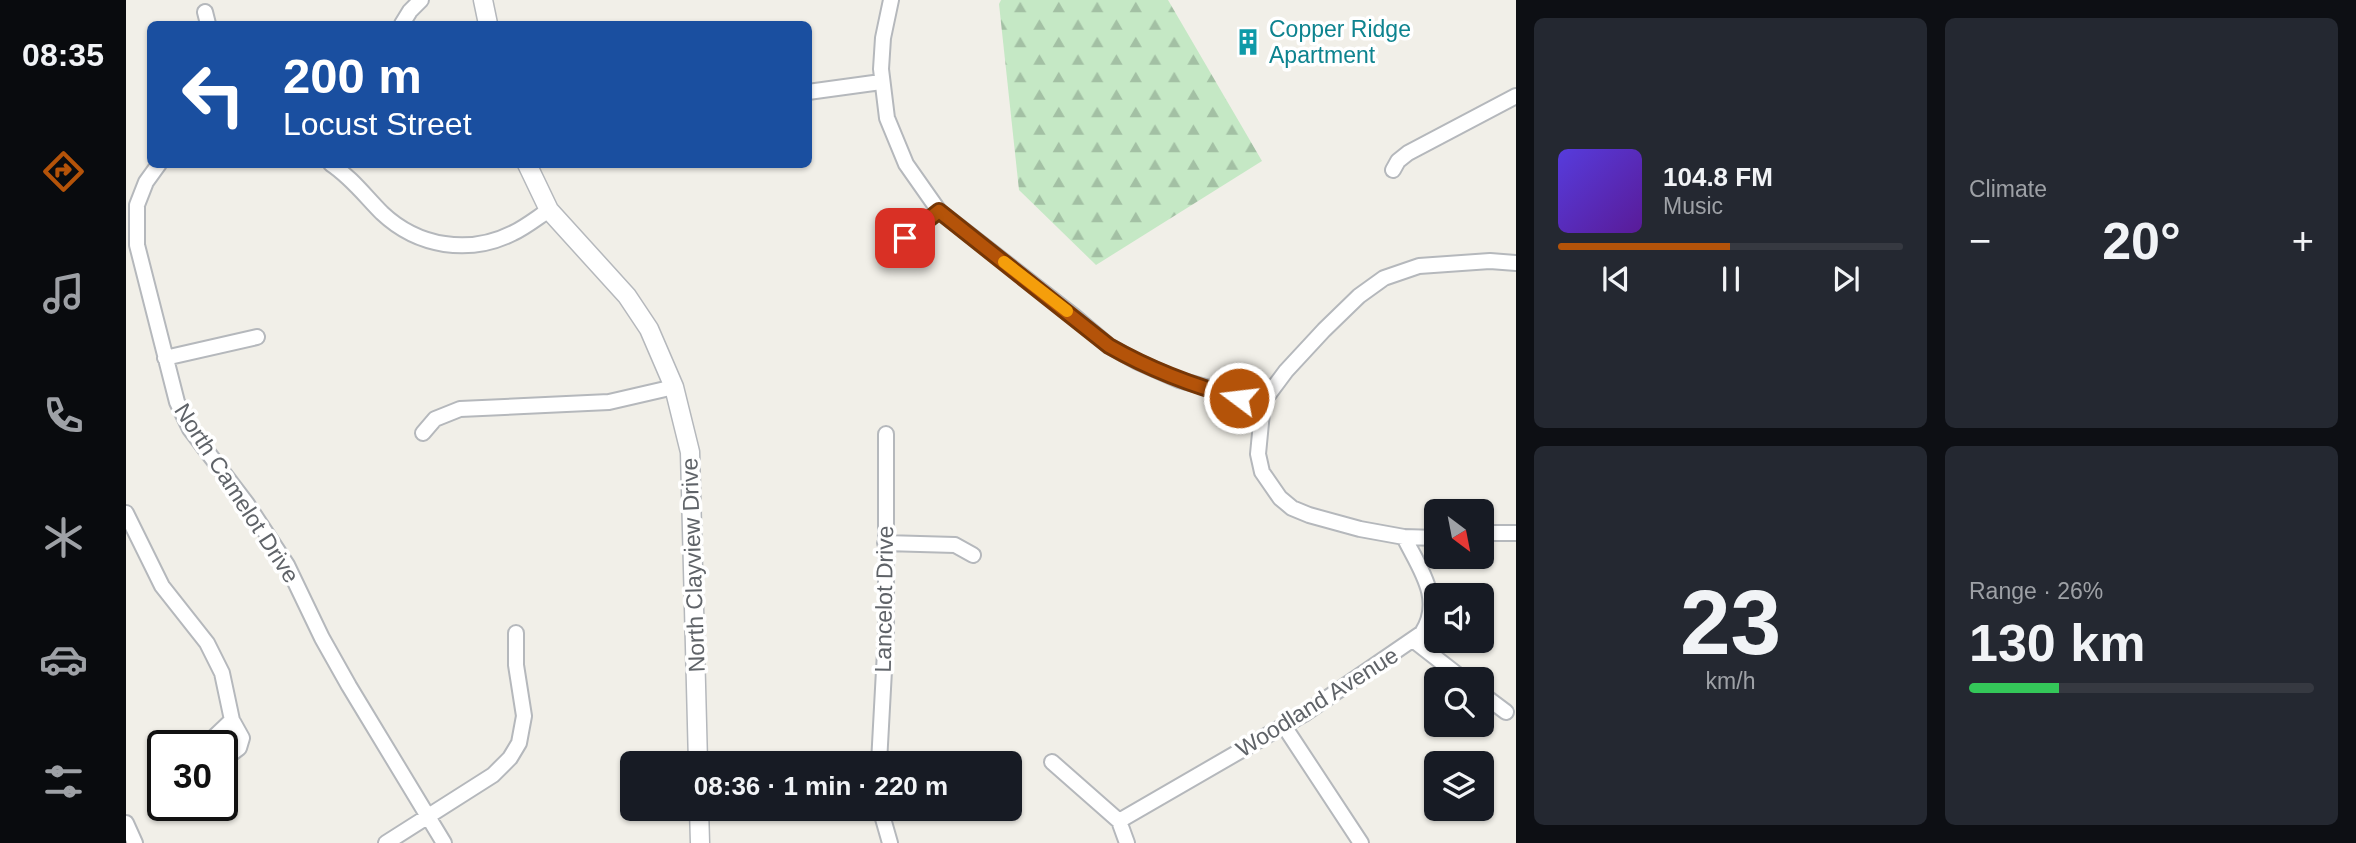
<!DOCTYPE html>
<meta charset="utf-8">
<style>
:root{--surface:#171b24;--page:#242831;--text:#f1f3f6;--muted:#9ea1a6;--line:#363941;--accent:#b45309}
body{margin:0;font-family:Arial,sans-serif;background:var(--page);color:var(--text);height:100vh;display:flex;flex-direction:column;font-size:26px;white-space:nowrap}
*{box-sizing:border-box;margin:0}
p{font-size:23px;color:var(--muted)}
.icon{flex:none;width:38px;height:38px;fill:none;stroke:currentColor;stroke-width:2;stroke-linecap:round;stroke-linejoin:round}
.map{position:relative;flex:1;overflow:hidden}
.drawer{display:flex;flex-direction:column;gap:18px;padding:18px;background:#0d0f14;width:840px}
.drawer>*{flex:none}
.banner{position:absolute;left:21px;top:21px;width:665px;height:147px;border-radius:10px;box-shadow:0 2px 5px #0004;background:#1a4fa0;color:#fff;overflow:hidden}
.needle{width:46px;rotate:148deg}
.tools{position:absolute;left:1298px;top:499px;display:grid;gap:14px}
.tools a{display:grid;place-items:center;width:70px;height:70px;border-radius:10px;background:var(--surface);box-shadow:0 2px 5px #0004;font-size:35px}
.speed{position:absolute;left:21px;top:730px;display:flex;gap:14px;font-size:35px;font-weight:700;text-align:center}
.speed>*{display:grid;place-content:center;width:91px;height:91px;border-radius:50%;background:var(--surface);box-shadow:0 2px 5px #0004;line-height:1}
.speed .limit{border:4px solid #111;border-radius:10px;background:#fff;color:#111}
.pin{position:absolute;display:grid;place-items:center;width:60px;height:60px;color:#fff;margin:-30px;border-radius:14px;box-shadow:0 4px 10px #0006}
.me{position:absolute;width:77px;margin:-38px;rotate:285deg;stroke-linejoin:round;filter:drop-shadow(0 0 5px #0008)}
.turn{display:flex;align-items:center;gap:24px;height:147px;padding:0 21px;font-size:32px}
.turn .icon{width:91px;height:91px;stroke-width:2.5}
.turn b{display:block;font-size:49px;line-height:60px}
.big{font-size:52px;font-weight:800;line-height:1.1}
.drawer .widget{flex:1;display:flex;flex-direction:column;justify-content:center;gap:10px;min-width:0;padding:0 24px;border-radius:10px;background:var(--page)}
.drawer .dial{align-items:center;gap:0}
.dial b{font-size:91px;line-height:1}
.song{display:flex;align-items:center;gap:21px}
.cover{width:84px;height:84px;border-radius:10px;background:linear-gradient(135deg,hsl(250 70% 55%),hsl(270 70% 35%))}
.played{height:7px;border-radius:4px;background:linear-gradient(90deg,var(--accent) 50%,var(--line) 50%)}
.keys{display:flex;justify-content:space-around;direction:ltr}
.heat{display:flex;justify-content:space-between;align-items:center;font-size:38px;direction:ltr}
.charge{height:10px;border-radius:5px;background:linear-gradient(90deg,#34c759 26%,var(--line) 0)}
.drawer .tiles{flex:1;display:grid;gap:18px;grid-template-columns:repeat(2,1fr)}
.trip{position:absolute;left:494px;top:751px;width:402px;height:70px;border-radius:10px;background:var(--surface);box-shadow:0 2px 5px #0004;font-weight:800;line-height:70px;text-align:center}
main{display:flex;flex:1;min-height:0}
.tabs{display:flex;flex-direction:column;width:126px;justify-content:space-around;align-items:center;background:#090b0e;color:var(--muted)}
.tabs .icon{width:49px;height:49px}
.tabs .current{color:var(--accent)}
.tabs b{font-size:32px;color:var(--text)}
.map>svg:first-child{display:block}
.forest{fill:url(#forest-firs)}
.lines{fill:none;stroke-linecap:round;stroke-linejoin:round}
.minor-casing{stroke:#b5b8bc;stroke-width:18}
.tertiary-casing{stroke:#b5b8bc;stroke-width:21}
.minor{stroke:#fff;stroke-width:14}
.tertiary{stroke:#fff;stroke-width:18}
.route-casing{stroke:#753606;stroke-width:18}
.route{stroke:#b45309;stroke-width:12}
.slow{stroke:#f59e0b;stroke-width:12}
.labels{text-anchor:middle;stroke-width:7;stroke-linejoin:round;paint-order:stroke}
.culture-label{font-size:23px;fill:#0d838f;stroke:#fff;text-anchor:start}
.street-label{font-size:23px;fill:#5f6368;stroke:#fff}
</style>
<main>
<nav class="tabs">
<b>08:35</b>
<svg class="icon current" aria-label="directions" viewBox="0 0 24 24"><path d="M12 3l9 9-9 9-9-9zM9 14v-3h6M13 9l2 2-2 2"/></svg>
<svg class="icon" aria-label="music" viewBox="0 0 24 24"><path d="M9 18V5l10-2v13"/><circle cx="6" cy="18" r="3"/><circle cx="16" cy="16" r="3"/></svg>
<svg class="icon" aria-label="phone" viewBox="0 0 24 24"><path d="M5 4h4l2 5-3 2q2 4 5 5l2-3 5 2v4C11 20 4 13 5 4z"/></svg>
<svg class="icon" aria-label="climate" viewBox="0 0 24 24"><path d="M12 3v18M4 7l16 10M4 17L20 7"/></svg>
<svg class="icon" aria-label="car" viewBox="0 0 24 24"><path d="M5 17H2v-5l4-1 3-4h7l3 4 3 1v5h-3M9 17h6M6 11h13"/><circle cx="7" cy="17" r="2"/><circle cx="17" cy="17" r="2"/></svg>
<svg class="icon" aria-label="filters" viewBox="0 0 24 24"><path d="M4 7h16M4 17h16"/><circle cx="9" cy="7" r="2"/><circle cx="15" cy="17" r="2"/></svg>
</nav>
<div class="map">
<svg width="1390" height="843" viewBox="0 0 1390 843">
<defs>
<pattern id="forest-firs" width="22" height="20" patternUnits="userSpaceOnUse" patternTransform="scale(1.75)"><rect width="22" height="20" fill="#c5e8c5"/><path d="M5 1l3.5 6h-7zM16 11l3.5 6h-7z" fill="#a3c0a4"/></pattern>
</defs>
<rect width="100%" height="100%" fill="#f1efe8"/>
<path class="forest" d="M875 0H1042L1136 161 970 265 893 190 873 4Z"/>
<g class="lines">
<defs>
<path id="minor" d="M765 0 757 38 755 69 761 118 780 164 813 211 948 316 983 346 1010 361 1053 380 1137 402
M79 12 82 24
M276 24 284 11 295 0
M682 92 755 82
M33 164 20 182 11 205V245L51 402 64 429 121 504 161 565 196 638 223 686 318 843
M205 164C226 178 239 196 256 213 292 247 343 255 387 233 400 227 412 217 423 210
M1267 170 1272 161 1282 153 1390 96
M762 252 813 211
M39 358 131 337
M297 433 309 419 334 409 483 402 548 387
M0 513 36 586 81 643 96 673 106 720 116 738 113 748 105 754 96 756
M1356 533H1390
M1311 538 1278 537 1234 529 1183 515 1166 508 1154 498 1136 472 1132 454 1137 402 1160 371 1198 330 1233 296 1258 278 1293 266 1364 261 1390 263
M759 543 829 545 847 555
M1287 640 1337 679
M1356 694 1380 712
M1158 726 1235 843
M87 746 86 739 106 720
M926 762 993 821 1001 843
M753 763 760 633V434
M754 808 764 843
M993 821 1178 714 1296 633C1318 599 1293 568 1278 537
M0 823 9 843
M260 843 367 775 384 758 393 743 398 716 390 665V633"/>
<path id="tertiary" d="M357 0 362 24
M401 164 423 210 501 296 523 329 548 387 564 452 572 763
M573 808 574 843"/>
</defs>
<use href="#minor" class="minor-casing"/>
<use href="#tertiary" class="tertiary-casing"/>
<use href="#minor" class="minor"/>
<use href="#tertiary" class="tertiary"/>
</g>
<g class="lines">
<defs>
<path id="route" d="M779 238 813 211 983 346C1025 370 1067 386 1113 398"/>
</defs>
<use href="#route" class="route-casing"/>
<use href="#route" class="route"/>
<path class="slow" d="M878 262 941 311"/>
</g>
<defs>
<symbol id="building-bare" viewBox="-9 -9 18 18"><path d="M-4-6H4V6H1V3H-1V6H-4ZM-2.5-4.3h1.7v1.8h-1.7ZM.8-4.3h1.7v1.8H.8ZM-2.5-1h1.7V.8h-1.7ZM.8-1h1.7V.8H.8Z" fill="#0f9aa8" stroke="#fff" stroke-width="2.5" paint-order="stroke"/></symbol>
</defs>
<g fill-rule="evenodd">
<use href="#building-bare" x="1103" y="23" width="38" height="38"/>
</g>
<g class="labels">
<g class="culture-label">
<text x="1143" y="37">Copper Ridge<tspan x="1143" dy="26">Apartment</tspan></text>
</g>
<g class="street-label">
<text transform="translate(111 493) rotate(57)" y="8">North Camelot Drive</text>
<text transform="translate(567 565) rotate(-92)" y="8">North Clayview Drive</text>
<text transform="translate(758 599) rotate(-89)" y="8">Lancelot Drive</text>
<text transform="translate(1191 702) rotate(-32)" y="8">Woodland Avenue</text>
</g>
</g>
</svg>
<div class="tools">
<a><svg class="needle" viewBox="-14 -14 28 28"><path d="M0-13l5 13h-10z" fill="#e53935"/><path d="M0 13l5-13h-10z" fill="#9ea1a6"/></svg></a>
<a><svg class="icon" aria-label="sound" viewBox="0 0 24 24"><path d="M4 9h4l5-4v14l-5-4H4zM17 9q2 3 0 6"/></svg></a>
<a><svg class="icon" aria-label="search" viewBox="0 0 24 24"><circle cx="10" cy="10" r="6"/><path d="M15 15l6 6"/></svg></a>
<a><svg class="icon" aria-label="layers" viewBox="0 0 24 24"><path d="M12 4l9 5-9 5-9-5zM3 14l9 5 9-5"/></svg></a>
</div>
<div class="speed"><div class="limit">30</div></div>
<div class="pin" style="left:779px;top:238px;background:#d93025"><svg class="icon" aria-label="arrive" viewBox="0 0 24 24"><path d="M6 21V4h12l-3 4 3 4H6"/></svg></div>
<svg class="me" style="left:1113px;top:398px" viewBox="-20 -20 40 40"><circle r="17" fill="#b45309" stroke="#fff" stroke-width="3"/><path d="M0-11L8 9 0 5-8 9z" fill="#fff"/></svg>
<div class="trip">08:36 · 1 min · 220 m</div>
<div class="banner">
<div class="turn"><svg class="icon" aria-label="left" viewBox="0 0 24 24"><path d="M17 20v-9H6M10 6l-5 5 5 5"/></svg><div><b>200 m</b>Locust Street</div></div>
</div>
</div>
<section class="drawer">
<div class="tiles">
<div class="widget">
<div class="song"><i class="cover"></i><div><b>104.8 FM</b><p>Music</p></div></div>
<div class="played"></div>
<div class="keys"><svg class="icon" aria-label="previous" viewBox="0 0 24 24"><path d="M18 5L8 12l10 7zM5 5v14"/></svg><svg class="icon" aria-label="pause" viewBox="0 0 24 24"><path d="M8 5v14M16 5v14"/></svg><svg class="icon" aria-label="next" viewBox="0 0 24 24"><path d="M6 5l10 7-10 7zM19 5v14"/></svg></div>
</div>
<div class="widget"><p>Climate</p>
<div class="heat"><a>−</a><b class="big">20°</b><a>+</a></div>
</div>
<div class="widget dial"><b>23</b><p>km/h</p></div>
<div class="widget"><p>Range · 26%</p><b class="big">130 km</b><div class="charge"></div></div>
</div>
</section>
</main>
